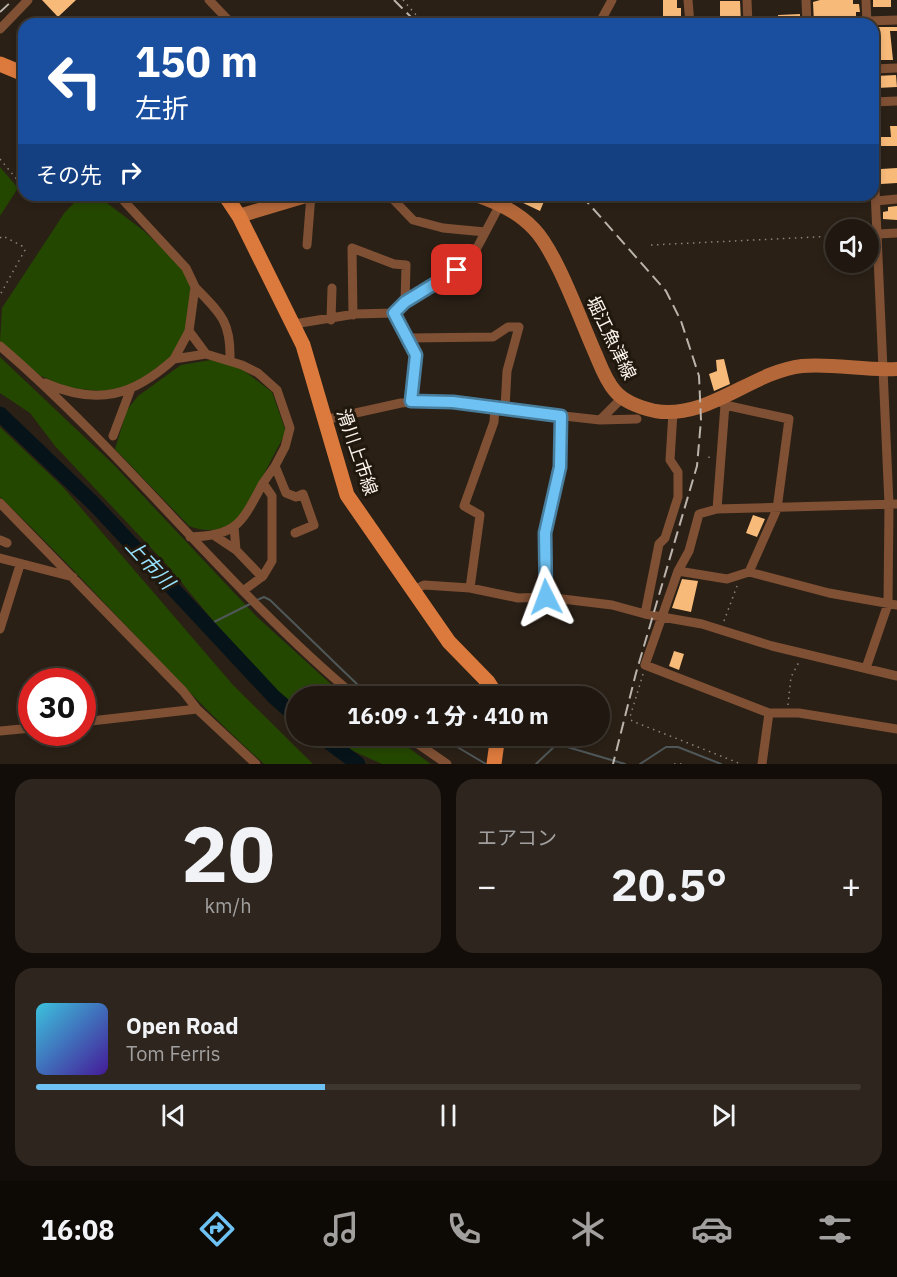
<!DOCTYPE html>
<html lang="ja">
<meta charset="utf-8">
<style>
:root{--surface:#201810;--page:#2d251e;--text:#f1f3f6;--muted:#a2a09f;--line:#3d3730;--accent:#6ec2f3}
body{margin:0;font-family:"IBM Plex Sans","Noto Sans JP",sans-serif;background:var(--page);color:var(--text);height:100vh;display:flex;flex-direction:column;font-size:22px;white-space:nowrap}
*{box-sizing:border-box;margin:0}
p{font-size:20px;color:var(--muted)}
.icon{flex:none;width:33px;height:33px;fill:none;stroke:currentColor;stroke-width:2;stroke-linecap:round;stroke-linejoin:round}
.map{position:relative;height:764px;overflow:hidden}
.sheet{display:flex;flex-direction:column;gap:15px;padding:15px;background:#120d09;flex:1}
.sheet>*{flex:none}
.guide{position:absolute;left:18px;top:18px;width:861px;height:183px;border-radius:18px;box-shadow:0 3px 9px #0003,0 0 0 2px var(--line);background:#1a4fa0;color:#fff;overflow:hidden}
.buttons{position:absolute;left:825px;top:219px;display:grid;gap:12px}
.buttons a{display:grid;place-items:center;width:54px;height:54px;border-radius:50%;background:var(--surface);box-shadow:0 3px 9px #0003,0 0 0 2px var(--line);font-size:30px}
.speed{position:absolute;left:18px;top:668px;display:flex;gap:12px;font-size:30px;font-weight:700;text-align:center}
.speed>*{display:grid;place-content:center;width:78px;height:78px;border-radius:50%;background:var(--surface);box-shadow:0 3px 9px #0003,0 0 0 2px var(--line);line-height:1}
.speed .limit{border:9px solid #d22;background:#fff;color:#111}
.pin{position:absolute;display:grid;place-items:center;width:51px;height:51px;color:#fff;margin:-26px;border-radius:12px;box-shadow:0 3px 9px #0006}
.me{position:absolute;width:66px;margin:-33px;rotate:357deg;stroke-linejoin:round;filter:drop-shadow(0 0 4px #0008)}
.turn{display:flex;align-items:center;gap:21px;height:126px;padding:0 18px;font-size:27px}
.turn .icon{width:78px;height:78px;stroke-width:2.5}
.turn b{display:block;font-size:42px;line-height:51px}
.then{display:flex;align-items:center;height:57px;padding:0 18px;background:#0003;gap:12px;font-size:22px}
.big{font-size:45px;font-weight:800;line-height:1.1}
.sheet .tile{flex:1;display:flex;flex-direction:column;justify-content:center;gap:9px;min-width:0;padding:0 21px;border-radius:18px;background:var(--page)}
.sheet .dial{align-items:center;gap:0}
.dial b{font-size:78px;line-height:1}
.song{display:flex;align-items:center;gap:18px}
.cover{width:72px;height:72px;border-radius:9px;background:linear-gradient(135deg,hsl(190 70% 55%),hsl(260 70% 35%))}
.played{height:6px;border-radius:3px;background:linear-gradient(90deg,var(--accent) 35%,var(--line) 35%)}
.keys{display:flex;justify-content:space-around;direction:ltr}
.heat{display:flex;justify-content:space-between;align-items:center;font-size:33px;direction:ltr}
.sheet .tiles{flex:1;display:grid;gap:15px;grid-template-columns:1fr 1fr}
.tile:last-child{grid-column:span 2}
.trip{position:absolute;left:286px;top:686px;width:324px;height:60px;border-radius:30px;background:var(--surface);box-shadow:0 3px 9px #0003,0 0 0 2px var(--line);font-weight:800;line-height:60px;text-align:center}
.tab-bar{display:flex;height:96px;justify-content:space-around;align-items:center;background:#0d0a06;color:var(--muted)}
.tab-bar .icon{width:42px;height:42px}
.tab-bar .on{color:var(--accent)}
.tab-bar b{font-size:27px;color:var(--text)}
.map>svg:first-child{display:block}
.green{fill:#244700}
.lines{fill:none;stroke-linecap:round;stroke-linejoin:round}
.stream{stroke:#4f5758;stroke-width:2}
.river{stroke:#061419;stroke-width:15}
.building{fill:#f8ba79}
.path{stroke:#8c847b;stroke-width:1.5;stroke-dasharray:1.5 4.5;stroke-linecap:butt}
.street{stroke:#7f5034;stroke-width:9}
.secondary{stroke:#b4683a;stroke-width:14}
.primary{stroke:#dc7a3d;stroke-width:15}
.rail{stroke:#bbb4ac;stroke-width:2;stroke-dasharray:12 6;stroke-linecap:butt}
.route-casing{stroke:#487e9e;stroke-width:15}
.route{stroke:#6ec2f3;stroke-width:10}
.labels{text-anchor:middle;stroke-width:6;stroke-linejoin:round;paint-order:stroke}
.street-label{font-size:18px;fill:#faf3ec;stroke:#20170d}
.water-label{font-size:20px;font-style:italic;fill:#96e1fc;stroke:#20170d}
</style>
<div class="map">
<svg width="897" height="764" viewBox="0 0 897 764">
<rect width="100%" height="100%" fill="#2a2016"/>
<path class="green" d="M0 167 18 188 0 216Z
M89 199 103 200 144 231 177 263 189 280 191 295 185 332 172 356 132 387 101 391 69 388 41 376 0 342 2 308 65 212 74 203Z
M0 357 114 465 257 617 344 696H297V722L167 565 55 446 30 413 0 393Z
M211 360 238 366 272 392 286 432 243 514C229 530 209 534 189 526L115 449 127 410 138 396 181 365Z
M0 427 63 487 233 685 313 764H264C171 680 91 583 0 497Z
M318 735H391L431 764H382Z"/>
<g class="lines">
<path class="stream" d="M257 600 264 597 270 600 361 688 374 696
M206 626 252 603
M437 735 486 764
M536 764 557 744 625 764
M640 764 666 747H678L721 764"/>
<path class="river" d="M0 414 95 505 274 697 297 717
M319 735 358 764"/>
</g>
<path class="building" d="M42 0H76L58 17Z
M663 0H677V8H681V24H663Z
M820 0H853V4H859L860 12H856V24H814L813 2Z
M873 0H891V7H873Z
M720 1H740L741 24H720Z
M800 14V24H779L778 15Z
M877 27H897V31H890L893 60H875V45H878Z
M896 75 897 87 877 88 876 76Z
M890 126H897V146H880V137H891Z
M897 168V183L881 184V169Z
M525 195H536L545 199 540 211 521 202Z
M897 206V220L883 219V212L888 211V207Z
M724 359 730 384 714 391 709 374 717 371 716 360Z
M753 515 765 519 757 537 746 533Z
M682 579 698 581 691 612 672 608Z
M674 651 684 654 679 670 669 666Z"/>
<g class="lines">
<path class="path" d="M403 0 417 16 408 24
M0 159 24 188
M0 238 3 236 22 246 25 250 0 295
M651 245 836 236
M709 458V455
M724 621 737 586
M643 674 630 717 632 721 741 764
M788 705 791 677 799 662
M674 764H683"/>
<path class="street" d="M209 0 232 24
M688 0 690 24
M747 0 748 24
M806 0 807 24
M866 0 867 24
M867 21 897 20
M599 24 612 0
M0 29 28 0
M873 69 897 68
M873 102 897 101
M389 195 413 220 443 228 485 232
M124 201 186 268 195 287 189 331
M876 201 897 199
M878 234 897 233
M307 245 311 195
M195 287C220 313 231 321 230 359
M394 313 416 355 411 401
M353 315 352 248 394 264 406 265 405 302
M331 320 332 288
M294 324 355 314 394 313 405 302 469 263 505 195
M409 338 493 337 508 327H519L507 371 505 408
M0 346C126 454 227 589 355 696
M206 354 174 359 189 331 206 354 242 365 258 373 277 390 290 428 285 447 275 466
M45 383C98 406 133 396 174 359
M717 400 725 405 789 419 777 509 749 572
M324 420 401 403 429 401 600 420 622 398
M600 420 637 419
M113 436 130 391
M263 483 275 466 286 493 296 497 303 494 314 525 295 533
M0 503 183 691 197 709 256 764
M897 504 717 509 699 514 689 551 678 571 645 665 769 713H799L897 729
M717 509 725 405
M215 536 236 550 234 527
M190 537C238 536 242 522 263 483L272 496V561L263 576 243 591
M0 540 7 543
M236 550 262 577
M0 558 73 577
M678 571 727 579 749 572 829 593 897 605
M470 588 480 515 464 506 494 422 495 407
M413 590 424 585 470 588 518 598 546 597 612 605 645 614 702 624 772 646 897 676
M546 597 545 533 560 467 561 416
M645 614 659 544 665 538 678 497V472L670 460 673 412
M0 629 20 565
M866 668 888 604 889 504 873 145
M82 722 197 709
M0 731 32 728
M405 735 447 764
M762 764 769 713"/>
<path class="secondary" d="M476 195C497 202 518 212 534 229 557 253 581 322 596 355 601 367 606 381 615 391 624 402 642 408 655 411 708 420 751 372 802 366 833 363 865 371 897 369
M239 216 309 195"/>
<path class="primary" d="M0 64 24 74
M225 195 239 216 303 345 347 495 449 642 488 682 497 696
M494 764 498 735"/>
<path class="rail" d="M394 0 418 24
M0 12 13 0
M581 195 666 291 681 321 699 376 701 420 697 466 636 673 613 764"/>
</g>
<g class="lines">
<defs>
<path id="route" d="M457 270 405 302 394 313 416 355 411 401 453 402 561 416 560 467 545 533 546 597"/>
</defs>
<use href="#route" class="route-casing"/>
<use href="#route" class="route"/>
</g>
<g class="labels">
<g class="street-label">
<text transform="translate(611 338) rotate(64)" y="6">堀江魚津線</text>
<text transform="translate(357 452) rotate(71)" y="6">滑川上市線</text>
</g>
<g class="water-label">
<text transform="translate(150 564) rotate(47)" y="7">上市川</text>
</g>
</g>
</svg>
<div class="buttons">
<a><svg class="icon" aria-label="sound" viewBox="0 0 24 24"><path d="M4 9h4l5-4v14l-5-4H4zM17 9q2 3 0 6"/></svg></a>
</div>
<div class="speed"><div class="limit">30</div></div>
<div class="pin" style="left:457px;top:270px;background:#d93025"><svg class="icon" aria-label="arrive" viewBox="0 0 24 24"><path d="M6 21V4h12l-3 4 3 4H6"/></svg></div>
<svg class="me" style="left:546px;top:597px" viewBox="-20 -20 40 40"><path d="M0-17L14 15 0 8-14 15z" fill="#6ec2f3" stroke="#fff" stroke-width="4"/></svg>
<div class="trip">16:09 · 1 分 · 410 m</div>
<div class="guide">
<div class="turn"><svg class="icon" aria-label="left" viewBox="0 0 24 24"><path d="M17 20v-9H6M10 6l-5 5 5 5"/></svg><div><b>150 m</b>左折</div></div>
<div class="then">その先<svg class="icon" aria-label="right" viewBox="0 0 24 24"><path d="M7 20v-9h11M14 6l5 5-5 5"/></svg></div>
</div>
</div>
<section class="sheet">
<div class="tiles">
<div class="tile dial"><b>20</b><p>km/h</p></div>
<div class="tile"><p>エアコン</p>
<div class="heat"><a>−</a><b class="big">20.5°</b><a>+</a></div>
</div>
<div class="tile">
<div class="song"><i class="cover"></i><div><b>Open Road</b><p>Tom Ferris</p></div></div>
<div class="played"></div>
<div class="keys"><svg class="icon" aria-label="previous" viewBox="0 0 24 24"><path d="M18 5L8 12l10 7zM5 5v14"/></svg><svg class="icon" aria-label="pause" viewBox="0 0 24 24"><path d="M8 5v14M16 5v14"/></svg><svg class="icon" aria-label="next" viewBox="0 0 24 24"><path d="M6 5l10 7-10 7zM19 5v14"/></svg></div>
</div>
</div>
</section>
<nav class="tab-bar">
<b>16:08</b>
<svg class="icon on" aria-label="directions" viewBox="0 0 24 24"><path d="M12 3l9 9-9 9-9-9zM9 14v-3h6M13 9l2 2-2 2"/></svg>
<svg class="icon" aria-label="music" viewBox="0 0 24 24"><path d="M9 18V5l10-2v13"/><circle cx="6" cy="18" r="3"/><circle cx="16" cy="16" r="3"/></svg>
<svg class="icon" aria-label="phone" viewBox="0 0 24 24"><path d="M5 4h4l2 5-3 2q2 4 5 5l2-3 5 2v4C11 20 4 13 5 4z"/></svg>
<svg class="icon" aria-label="climate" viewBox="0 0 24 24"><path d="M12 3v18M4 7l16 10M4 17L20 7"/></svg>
<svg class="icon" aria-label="car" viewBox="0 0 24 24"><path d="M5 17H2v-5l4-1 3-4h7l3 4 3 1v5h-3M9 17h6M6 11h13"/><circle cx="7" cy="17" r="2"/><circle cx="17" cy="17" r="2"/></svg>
<svg class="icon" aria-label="filters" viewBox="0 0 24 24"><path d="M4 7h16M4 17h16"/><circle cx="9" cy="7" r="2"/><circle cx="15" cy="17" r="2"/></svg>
</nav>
